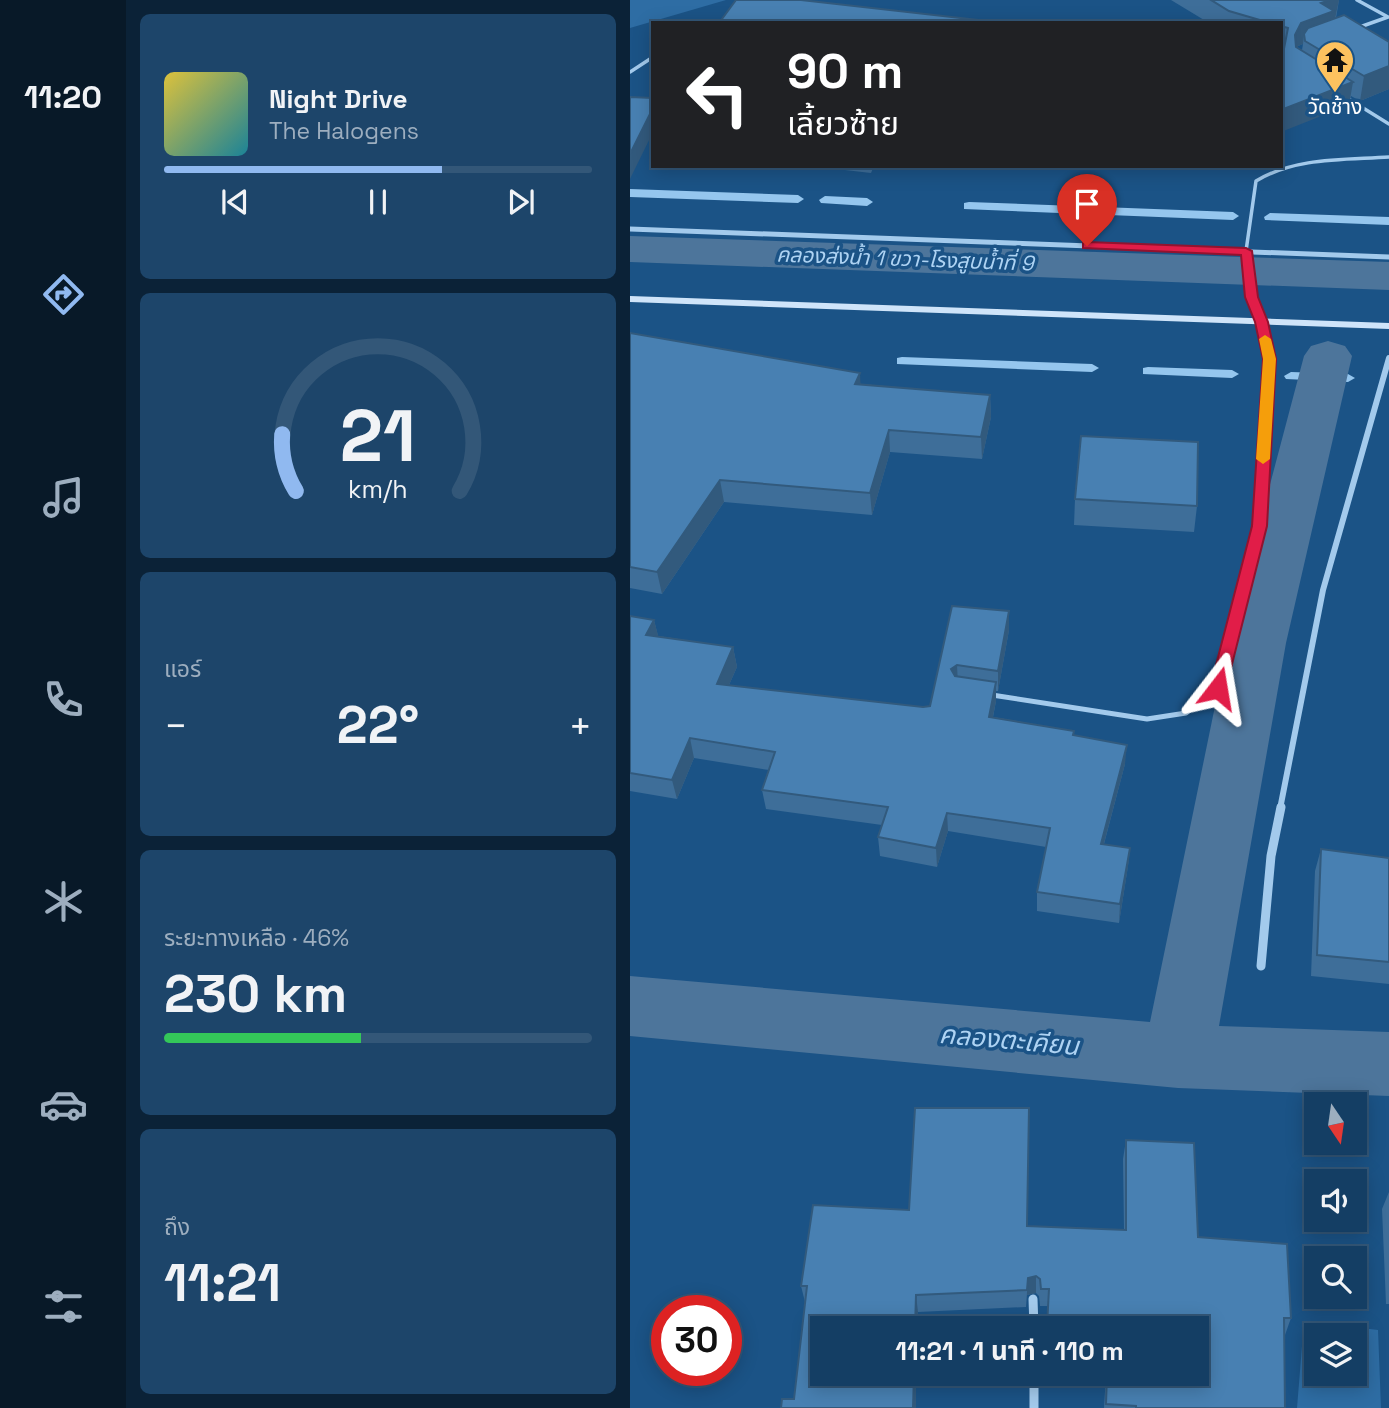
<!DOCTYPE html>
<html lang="th">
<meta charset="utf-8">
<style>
:root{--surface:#143e64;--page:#1d456a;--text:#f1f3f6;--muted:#9daebf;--line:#335778;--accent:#90b9f0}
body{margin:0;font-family:"Space Grotesk","Noto Sans Thai",sans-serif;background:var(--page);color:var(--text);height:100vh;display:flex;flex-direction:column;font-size:26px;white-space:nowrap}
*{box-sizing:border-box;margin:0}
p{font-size:23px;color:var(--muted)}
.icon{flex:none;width:38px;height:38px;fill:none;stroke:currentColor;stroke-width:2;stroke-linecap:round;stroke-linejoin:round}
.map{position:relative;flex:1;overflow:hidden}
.details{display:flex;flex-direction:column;gap:14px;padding:14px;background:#0b2237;width:504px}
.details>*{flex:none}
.banner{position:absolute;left:21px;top:21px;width:632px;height:147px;border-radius:0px;box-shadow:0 4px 18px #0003,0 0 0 2px var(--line);background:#202124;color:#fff;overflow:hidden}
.needle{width:46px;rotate:167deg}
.buttons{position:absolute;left:674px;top:1092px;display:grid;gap:14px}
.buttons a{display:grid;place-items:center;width:63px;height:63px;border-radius:0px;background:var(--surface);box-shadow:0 4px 18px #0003,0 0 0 2px var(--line);font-size:35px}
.speed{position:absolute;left:21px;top:1295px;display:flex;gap:14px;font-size:35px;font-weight:700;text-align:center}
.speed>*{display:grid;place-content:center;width:91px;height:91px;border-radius:50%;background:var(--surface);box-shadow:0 4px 18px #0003,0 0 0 2px var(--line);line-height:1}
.speed .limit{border:10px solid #d22;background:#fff;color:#111}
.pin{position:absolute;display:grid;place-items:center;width:60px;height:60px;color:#fff;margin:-72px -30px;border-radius:50% 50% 50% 0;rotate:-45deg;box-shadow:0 0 7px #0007}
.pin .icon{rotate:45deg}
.me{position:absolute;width:77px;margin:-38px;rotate:14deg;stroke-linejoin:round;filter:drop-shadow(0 0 5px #0008)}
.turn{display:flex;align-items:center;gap:24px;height:147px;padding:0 21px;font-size:32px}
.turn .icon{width:91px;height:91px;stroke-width:2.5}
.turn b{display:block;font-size:49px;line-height:60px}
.big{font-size:52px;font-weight:700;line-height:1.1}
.details .tile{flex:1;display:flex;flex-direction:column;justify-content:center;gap:10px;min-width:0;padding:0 24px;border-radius:10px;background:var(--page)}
.details .dial{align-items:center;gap:0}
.dial svg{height:182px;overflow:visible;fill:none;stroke:var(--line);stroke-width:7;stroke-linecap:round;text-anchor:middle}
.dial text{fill:var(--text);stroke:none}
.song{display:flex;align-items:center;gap:21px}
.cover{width:84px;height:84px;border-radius:10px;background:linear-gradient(135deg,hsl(50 70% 55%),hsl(190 70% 35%))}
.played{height:7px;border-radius:4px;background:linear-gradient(90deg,var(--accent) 65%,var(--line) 65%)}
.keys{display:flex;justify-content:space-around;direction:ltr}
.heat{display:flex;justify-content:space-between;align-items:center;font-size:38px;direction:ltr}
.charge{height:10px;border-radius:5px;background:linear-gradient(90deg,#34c759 46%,var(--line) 0)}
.trip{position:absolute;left:180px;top:1316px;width:399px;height:70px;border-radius:0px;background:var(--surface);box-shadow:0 4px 18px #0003,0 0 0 2px var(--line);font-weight:700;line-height:70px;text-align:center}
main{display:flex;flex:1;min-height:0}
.menu{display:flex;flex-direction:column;width:126px;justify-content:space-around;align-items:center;background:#081928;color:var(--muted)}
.menu .icon{width:49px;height:49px}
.menu .active{color:var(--accent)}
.menu b{font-size:32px;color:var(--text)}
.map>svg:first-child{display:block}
.green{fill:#2e6da4;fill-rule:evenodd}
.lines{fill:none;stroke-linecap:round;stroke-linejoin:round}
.stream{fill:#95c6ee;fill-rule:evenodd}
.canal{fill:#4d759b;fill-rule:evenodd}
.lane-far1{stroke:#a3caec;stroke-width:3.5}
.lane{stroke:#a3caec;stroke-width:5}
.street-far2{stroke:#a3caec;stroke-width:5}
.street-far1{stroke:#a3caec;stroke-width:6}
.street{stroke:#a3caec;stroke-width:9}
.secondary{fill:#cfe4f9;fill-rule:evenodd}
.wall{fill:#3e6e99;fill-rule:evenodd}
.shaded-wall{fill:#325a7d}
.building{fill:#4880b2;stroke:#325a7d;stroke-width:2}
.route{fill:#e11d48;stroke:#92132f;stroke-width:2}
.slow{fill:#f59e0b}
.labels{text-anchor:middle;stroke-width:7;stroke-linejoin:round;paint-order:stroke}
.far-poi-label{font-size:21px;fill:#fff;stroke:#1b5386}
.far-water-label{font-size:21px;font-style:italic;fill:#aed3f3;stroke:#1b5386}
.water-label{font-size:26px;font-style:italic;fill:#aed3f3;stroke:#1b5386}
</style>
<main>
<nav class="menu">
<b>11:20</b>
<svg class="icon active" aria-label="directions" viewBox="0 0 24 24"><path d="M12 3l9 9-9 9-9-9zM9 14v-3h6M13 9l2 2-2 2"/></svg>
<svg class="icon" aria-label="music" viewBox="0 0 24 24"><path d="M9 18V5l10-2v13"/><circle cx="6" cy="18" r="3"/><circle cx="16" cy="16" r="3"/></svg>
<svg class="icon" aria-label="phone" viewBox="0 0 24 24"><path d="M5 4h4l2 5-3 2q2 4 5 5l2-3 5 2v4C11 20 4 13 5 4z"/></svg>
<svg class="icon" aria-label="climate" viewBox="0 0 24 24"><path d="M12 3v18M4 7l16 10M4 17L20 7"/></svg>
<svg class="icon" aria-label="car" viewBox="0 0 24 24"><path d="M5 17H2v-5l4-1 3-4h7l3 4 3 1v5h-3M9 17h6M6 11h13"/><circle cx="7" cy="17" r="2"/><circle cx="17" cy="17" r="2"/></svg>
<svg class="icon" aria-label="filters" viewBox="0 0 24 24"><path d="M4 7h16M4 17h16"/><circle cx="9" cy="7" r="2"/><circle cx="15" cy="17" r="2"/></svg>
</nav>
<section class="details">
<div class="tile">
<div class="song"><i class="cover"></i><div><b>Night Drive</b><p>The Halogens</p></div></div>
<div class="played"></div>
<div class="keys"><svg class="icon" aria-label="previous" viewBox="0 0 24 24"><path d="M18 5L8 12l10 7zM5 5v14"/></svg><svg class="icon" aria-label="pause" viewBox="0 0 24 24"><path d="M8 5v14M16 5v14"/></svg><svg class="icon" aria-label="next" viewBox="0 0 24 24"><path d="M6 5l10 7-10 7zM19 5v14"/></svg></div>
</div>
<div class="tile dial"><svg viewBox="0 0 100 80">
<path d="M14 69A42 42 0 1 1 86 69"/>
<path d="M14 69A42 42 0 0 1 8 44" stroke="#90b9f0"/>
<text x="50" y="56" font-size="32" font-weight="700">21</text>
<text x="50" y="72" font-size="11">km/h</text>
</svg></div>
<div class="tile"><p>แอร์</p>
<div class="heat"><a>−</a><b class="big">22°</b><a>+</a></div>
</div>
<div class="tile"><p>ระยะทางเหลือ · 46%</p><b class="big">230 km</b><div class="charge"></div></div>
<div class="tile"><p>ถึง</p><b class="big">11:21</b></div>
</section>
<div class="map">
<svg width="759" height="1408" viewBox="0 0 759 1408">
<rect width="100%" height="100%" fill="#1b5386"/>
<path class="green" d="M0 0H96L0 28Z
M674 1321 748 1330 751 1408H667ZM686 1335H724V1374H686Z"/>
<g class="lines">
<path class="stream" d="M0 189 168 195 174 199 168 203 0 197Z
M195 196 237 198 243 202 237 206 191 203 189 200Z
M339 202 603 212 609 216 603 220 334 209V203Z
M640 213 759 217V225L635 220 634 217Z
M272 357 462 364 469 368 462 372 267 364V358Z
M518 367 602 370 609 374 602 378 513 374V368Z
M661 372 718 374 725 378 718 382 656 379 654 376Z"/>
<path class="canal" d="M0 236 759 262V290L0 262Z
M698 341 715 346 722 356 656 643 589 1026 759 1032V1096L548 1088 0 1036V976L520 1022 598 643 674 356 681 346Z"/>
<path class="lane-far1" d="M727 0 758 17
M63 23 65 21
M727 28 758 17
M0 72 23 57
M717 98 759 124
M616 251 626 181C666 157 714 160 759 157"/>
<path class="lane" d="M362 695 517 719 556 713 588 688"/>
<path class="street-far2" d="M0 229 759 257
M616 251 622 297 632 322 637 351"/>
<path class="street-far1" d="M588 688 629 526 639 359 637 349
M650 809 693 590 759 358"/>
<path class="street" d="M631 966 641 856 651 807
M403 1299 404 1328
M404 1374V1408"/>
<path class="secondary" d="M0 296 759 323V329L0 302Z"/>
</g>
<path class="wall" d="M541 0H709L706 18 759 42V89L730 101 721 96 719 105 652 59 654 50H651V23H579ZM673 44 672 50 667 47 668 46Z
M180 166H244L241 173Z
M0 333 231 384 360 395 361 417 352 459 260 452 242 515 94 502 32 594 0 588Z
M445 499 567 506 564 532 444 525Z
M322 606 379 630 368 691H366V701L363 717 444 731V735L495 764 474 844 500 848 498 866 489 923 407 911V892L416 847 318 831 307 867 250 856 248 837 252 825 136 809 132 790 139 770 64 758 47 799 0 791V616L24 620 28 636 103 647 107 667 99 685 293 707 300 706Z
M691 849 759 858V984L681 976 685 871Z
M496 1140 568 1237 661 1318 655 1335V1408H474L476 1374H567V1328H417L418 1306H410L409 1296 406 1293 397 1295 396 1307 288 1312 287 1328H192L286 1374V1408H151L164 1399 175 1302 171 1286 397 1226 494 1230 493 1159Z
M759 1192V1304H756L752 1209Z"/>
<path class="shaded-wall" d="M700 0H709L705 19 674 34 673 44 668 46 662 58 665 35 671 23 691 3Z
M759 66V89L730 101 734 76Z
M723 82 719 105 651 132V110Z
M23 108V132L0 179V154Z
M230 373 231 395 225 384Z
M360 395 361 417 352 459 351 437Z
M259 430 260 452 242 515 240 493Z
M90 480 94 502 32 594 27 572Z
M379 611V630L368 691V671Z
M24 620 29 639 16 635Z
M103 647 107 667 91 703 87 684Z
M327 665 328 685 321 669Z
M366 682V701L359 736V717Z
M60 738 64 758 47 799 42 780Z
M497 745 495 764 469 862 471 844Z
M317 813 318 831 307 867 306 848Z
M500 848 498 866 489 923 490 904Z
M406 1276V1293L397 1295 396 1307 398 1278Z
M286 1295 288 1312 287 1328H285Z
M284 1374H286V1408H283Z"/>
<path class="building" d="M106 0H171L375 23H89Z
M581 0H700L691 3 704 11 671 23 665 35 666 47 723 82 651 110V59H652L658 28 651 26V23H640L599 11Z
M714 15 759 42V66L734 76 675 41 674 34 678 28Z
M0 97 23 98V108L0 154Z
M0 333 230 373 225 384 360 395 351 437 259 430 240 493 90 480 27 572 0 567Z
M451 436 568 442 567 506 445 499Z
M322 606 379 611 368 671 327 665 321 669 325 676 366 682 359 717 444 731 443 735 497 745 471 844 500 848 490 904 407 892 420 828 317 813 306 848 248 837 258 807 132 790 145 752 60 738 42 780 0 773V616L24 620 16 635 103 647 87 684 293 707 300 706Z
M691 849 759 858V962L687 955Z
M285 1108H399L397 1226 496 1230V1140L564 1143 568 1237 657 1244 661 1318H654L655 1408H506V1406L476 1404 477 1374H567V1328H456L417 1326 419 1289H411L410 1279 406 1276 398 1278 397 1290 286 1295 285 1328H192V1374H284L283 1408H151L152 1399H164L177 1286H171L183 1205 279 1210Z"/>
<path class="route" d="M457 242 616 248 622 251 628 297 638 322 646 359 637 526 596 688 588 694 580 688 622 526 633 359 625 322 615 297 611 255 453 248V243Z"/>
<path class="slow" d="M635 335 641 339 646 359 640 459 633 464 626 459 633 359 629 339Z"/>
<defs>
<symbol id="temple-pin" viewBox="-11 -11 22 30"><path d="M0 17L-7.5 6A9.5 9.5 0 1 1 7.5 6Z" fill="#fdc25f" stroke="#1b5386"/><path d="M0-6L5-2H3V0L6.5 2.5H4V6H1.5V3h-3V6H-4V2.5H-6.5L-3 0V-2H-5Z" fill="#111"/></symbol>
</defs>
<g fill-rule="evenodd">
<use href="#temple-pin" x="683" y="38" width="44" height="60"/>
</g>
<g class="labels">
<g class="far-poi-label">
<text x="705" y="114">วัดช้าง</text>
</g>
<g class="far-water-label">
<text transform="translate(275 259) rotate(2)" y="7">คลองส่งน้ำ 1 ขวา-โรงสูบน้ำที่ 9</text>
</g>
<g class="water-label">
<text transform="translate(379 1040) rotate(5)" y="9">คลองตะเคียน</text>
</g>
</g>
</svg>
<div class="buttons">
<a><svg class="needle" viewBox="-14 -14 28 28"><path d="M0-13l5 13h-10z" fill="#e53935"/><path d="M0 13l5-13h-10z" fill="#9daebf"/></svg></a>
<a><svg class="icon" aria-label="sound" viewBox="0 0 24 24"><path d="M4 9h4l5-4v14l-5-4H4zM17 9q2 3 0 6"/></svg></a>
<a><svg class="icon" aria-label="search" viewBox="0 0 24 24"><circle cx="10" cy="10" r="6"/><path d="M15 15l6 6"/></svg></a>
<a><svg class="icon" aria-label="layers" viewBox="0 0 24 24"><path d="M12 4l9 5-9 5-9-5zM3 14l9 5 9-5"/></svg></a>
</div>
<div class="speed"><div class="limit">30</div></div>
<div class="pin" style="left:457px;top:246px;background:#d93025"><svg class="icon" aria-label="arrive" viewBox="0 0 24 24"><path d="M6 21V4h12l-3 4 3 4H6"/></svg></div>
<svg class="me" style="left:588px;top:688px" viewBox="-20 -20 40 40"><path d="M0-17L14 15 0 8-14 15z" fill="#e11d48" stroke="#fff" stroke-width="4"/></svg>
<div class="trip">11:21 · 1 นาที · 110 m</div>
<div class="banner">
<div class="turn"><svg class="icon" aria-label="left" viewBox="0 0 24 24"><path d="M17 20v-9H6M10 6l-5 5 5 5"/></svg><div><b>90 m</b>เลี้ยวซ้าย</div></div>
</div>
</div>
</main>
